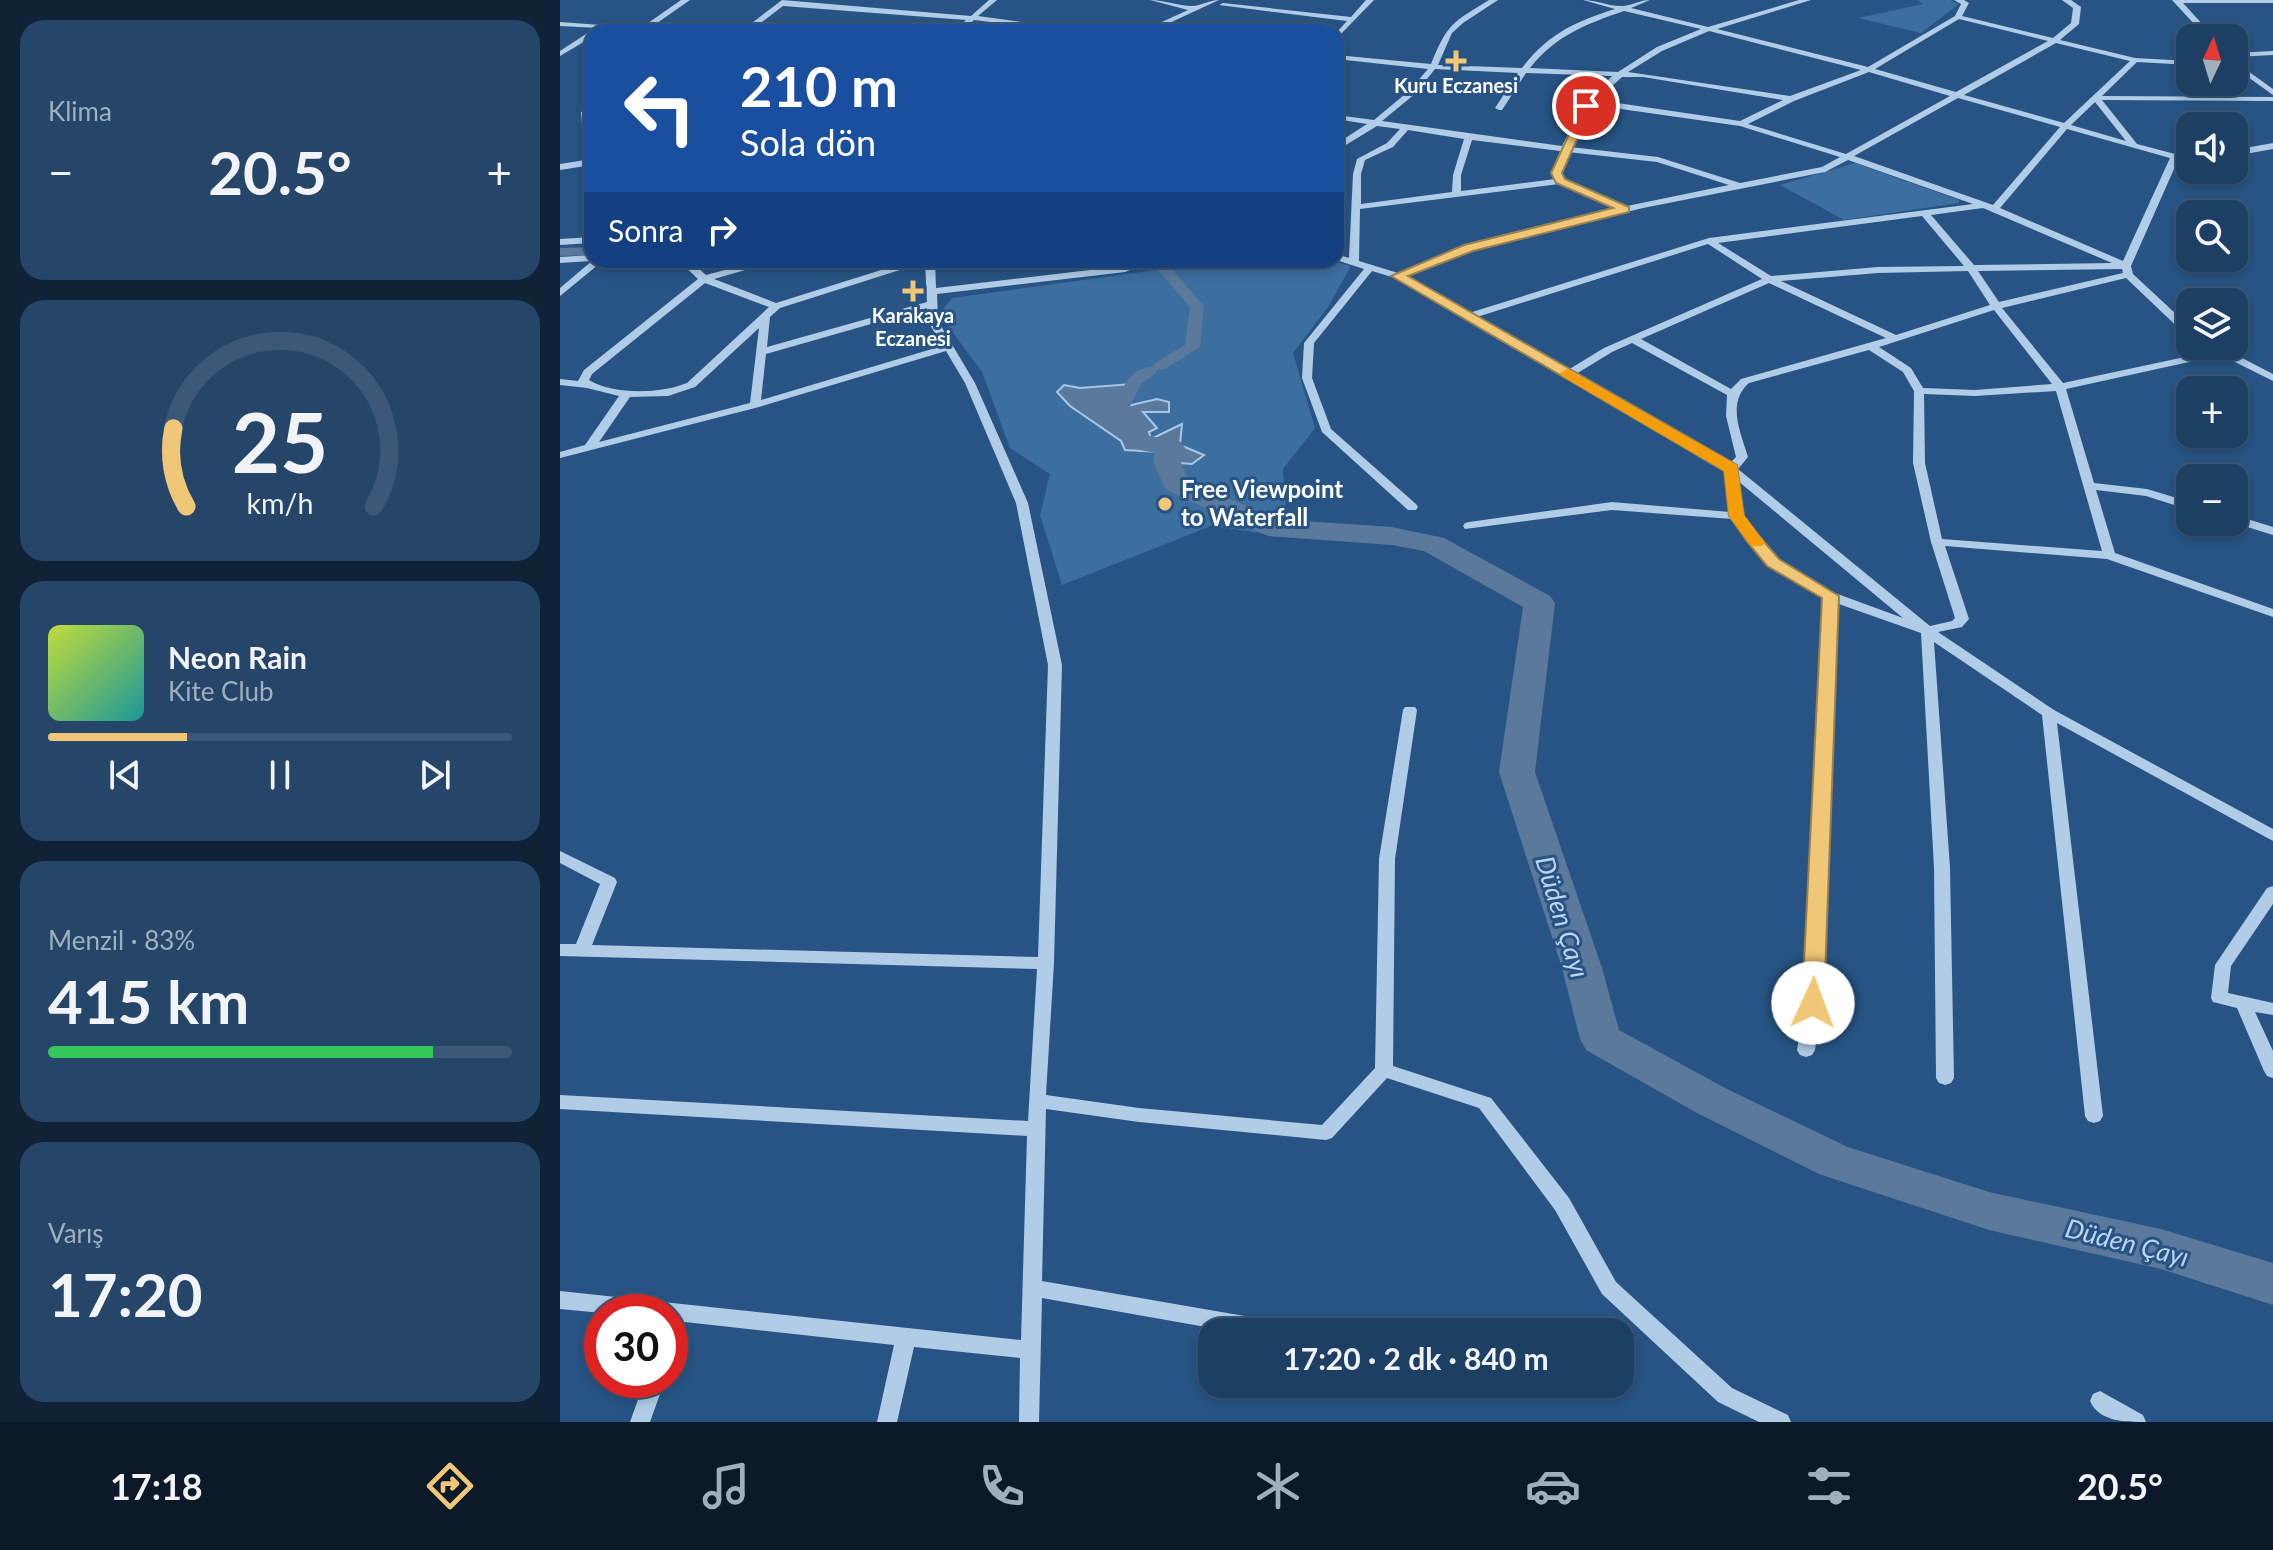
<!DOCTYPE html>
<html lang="tr">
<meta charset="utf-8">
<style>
:root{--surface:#1d3f63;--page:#254669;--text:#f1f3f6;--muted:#a0afbe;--line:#3b5878;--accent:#efc777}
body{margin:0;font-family:Lato,sans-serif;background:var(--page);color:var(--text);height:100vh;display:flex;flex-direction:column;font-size:30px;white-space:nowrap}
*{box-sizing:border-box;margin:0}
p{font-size:26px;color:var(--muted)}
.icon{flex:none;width:44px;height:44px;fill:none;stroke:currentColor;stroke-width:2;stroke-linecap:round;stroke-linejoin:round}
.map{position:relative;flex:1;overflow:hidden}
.drawer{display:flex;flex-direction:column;gap:20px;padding:20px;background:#102336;width:560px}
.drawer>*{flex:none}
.hud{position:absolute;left:24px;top:24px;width:760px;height:244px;border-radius:24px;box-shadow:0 4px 12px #0003,0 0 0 2px var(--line);background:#1a4fa0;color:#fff;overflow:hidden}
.needle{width:52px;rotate:4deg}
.tools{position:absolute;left:1616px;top:24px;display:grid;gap:16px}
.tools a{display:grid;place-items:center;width:72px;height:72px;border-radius:16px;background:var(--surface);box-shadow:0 4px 12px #0003,0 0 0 2px var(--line);font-size:40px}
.speed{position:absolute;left:24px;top:1294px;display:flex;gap:16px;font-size:40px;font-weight:700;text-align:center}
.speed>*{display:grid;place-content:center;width:104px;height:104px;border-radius:50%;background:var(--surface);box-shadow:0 4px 12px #0003,0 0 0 2px var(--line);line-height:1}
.speed .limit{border:12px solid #d22;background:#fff;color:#111}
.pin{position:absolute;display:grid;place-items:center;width:68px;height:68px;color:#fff;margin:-34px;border:4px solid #fff;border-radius:50%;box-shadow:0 2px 8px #0007}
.me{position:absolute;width:88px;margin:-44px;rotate:2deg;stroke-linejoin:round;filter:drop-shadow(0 0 6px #0008)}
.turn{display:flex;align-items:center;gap:28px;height:168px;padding:0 24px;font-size:36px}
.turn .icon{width:104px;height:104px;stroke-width:2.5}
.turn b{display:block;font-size:56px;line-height:68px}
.then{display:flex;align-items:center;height:76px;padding:0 24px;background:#0003;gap:16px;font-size:30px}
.big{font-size:60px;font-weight:700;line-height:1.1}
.drawer .tile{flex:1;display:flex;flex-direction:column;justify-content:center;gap:12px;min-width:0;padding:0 28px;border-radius:24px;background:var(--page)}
.drawer .dial{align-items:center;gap:0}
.dial svg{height:208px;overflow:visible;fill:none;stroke:var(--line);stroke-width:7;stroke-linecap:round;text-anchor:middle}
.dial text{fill:var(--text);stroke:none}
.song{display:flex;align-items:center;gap:24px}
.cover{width:96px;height:96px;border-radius:12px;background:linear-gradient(135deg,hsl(70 70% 55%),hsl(180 70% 35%))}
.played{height:8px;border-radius:4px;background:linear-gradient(90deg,var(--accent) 30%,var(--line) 30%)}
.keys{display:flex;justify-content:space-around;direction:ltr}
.heat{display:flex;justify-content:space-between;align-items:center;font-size:44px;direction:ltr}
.charge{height:12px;border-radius:6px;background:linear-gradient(90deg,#34c759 83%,var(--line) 0)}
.trip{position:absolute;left:638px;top:1318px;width:436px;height:80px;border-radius:24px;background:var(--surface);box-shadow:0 4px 12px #0003,0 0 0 2px var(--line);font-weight:700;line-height:80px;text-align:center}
.tab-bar{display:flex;height:128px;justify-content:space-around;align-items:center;background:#0c1928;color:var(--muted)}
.tab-bar .icon{width:56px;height:56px}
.tab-bar .on{color:var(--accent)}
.tab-bar b{font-size:36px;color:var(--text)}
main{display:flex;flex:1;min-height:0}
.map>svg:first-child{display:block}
.green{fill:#3c6ea0}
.water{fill:#5b799a;stroke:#a6c7e8;stroke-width:2}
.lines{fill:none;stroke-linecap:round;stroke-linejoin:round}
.canal{fill:#5b799a;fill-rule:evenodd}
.river{fill:#5b799a;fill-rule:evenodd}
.minor{fill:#b1cce7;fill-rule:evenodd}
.route{fill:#efc777;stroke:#9b814d;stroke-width:2}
.slow{fill:#f59e0b}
.poi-dot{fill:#efc777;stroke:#275484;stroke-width:3}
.labels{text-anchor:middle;stroke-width:6;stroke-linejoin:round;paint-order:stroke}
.far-poi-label{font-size:20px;font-weight:bold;fill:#fff;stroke:#275484}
.poi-label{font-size:24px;font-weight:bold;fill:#fff;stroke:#275484;text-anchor:start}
.water-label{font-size:26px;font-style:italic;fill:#bdd6ef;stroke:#275484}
</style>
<main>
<section class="drawer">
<div class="tile"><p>Klima</p>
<div class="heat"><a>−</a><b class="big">20.5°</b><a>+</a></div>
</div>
<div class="tile dial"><svg viewBox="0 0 100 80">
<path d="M14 69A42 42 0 1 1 86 69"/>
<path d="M14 69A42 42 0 0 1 9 39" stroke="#efc777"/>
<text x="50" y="56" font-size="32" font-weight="700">25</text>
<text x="50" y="72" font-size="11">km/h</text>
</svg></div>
<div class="tile">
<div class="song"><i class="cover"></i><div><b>Neon Rain</b><p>Kite Club</p></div></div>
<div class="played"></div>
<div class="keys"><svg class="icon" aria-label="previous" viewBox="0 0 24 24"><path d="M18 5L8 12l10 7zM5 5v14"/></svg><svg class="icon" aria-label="pause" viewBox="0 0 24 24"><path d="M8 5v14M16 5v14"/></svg><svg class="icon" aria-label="next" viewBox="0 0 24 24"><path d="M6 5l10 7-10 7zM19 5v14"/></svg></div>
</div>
<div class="tile"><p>Menzil · 83%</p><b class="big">415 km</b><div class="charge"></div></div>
<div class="tile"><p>Varış</p><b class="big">17:20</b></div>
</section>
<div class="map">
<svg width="1713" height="1422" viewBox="0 0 1713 1422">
<rect width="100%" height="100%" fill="#275484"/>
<path class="green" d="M1357 0H1390L1399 4 1361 33 1298 18 1363 4Z
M1295 163 1399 200V203L1284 220 1220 185Z
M610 260H769L791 266 768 307 733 353 755 428 723 469 728 537 651 526 502 585 480 515 490 474 450 448 422 372 379 314 392 298 588 271Z"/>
<path class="water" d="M572 384 573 386 560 397 563 407 597 399 609 402V412H583L597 428 589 432 591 439 622 424 620 445 644 455 632 464 607 462 600 452 565 450 561 441 510 406 497 392 504 385 520 388Z"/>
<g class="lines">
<path class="canal" d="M32 247V255L0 256V248Z
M605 266 610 267 644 306 640 347 605 369 597 370 595 374 581 384 562 423H550L548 420C558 399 566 367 593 367L595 363 625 345 630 307 598 270Z"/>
<path class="river" d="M580 434 621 442 625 448 621 462 628 479 714 519 832 527 884 538 990 596 995 603 975 772 1042 968 1059 1030 1167 1089 1288 1147 1429 1192 1601 1229 1713 1263V1305L1601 1269 1429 1230 1259 1174 1137 1113 1026 1050 1020 1039 1002 968 939 772 963 607 864 551 832 545 708 536 606 490 593 462 595 453 570 448 566 442 570 436Z"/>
<path class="minor" d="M121 0H130L90 28 115 32 0 26V22L81 28Z
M222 0 411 16 429 0H437L418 16 536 32H513L414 20 400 32H392L406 20 223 6 189 32H180Z
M590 0C605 0 618 6 632 6 641 6 649 0 659 0L590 32H580L628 10Z
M806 0H814L776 39V33L787 21 659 5 663 3 791 17Z
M929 0H938L903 23 892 33 878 65 962 68C989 33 1015 22 1055 9L1023 0C1037 0 1051 7 1063 6 1073 5 1080 0 1090 0L1071 8 1148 27 1239 0H1251L1157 29 1308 67 1395 16 1401 4 1394 0H1404L1409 3 1402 16 1493 38 1511 23 1513 8 1502 0H1511L1521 7 1519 24 1500 40 1575 58 1630 61V65L1577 62 1542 96 1713 97V101L1542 100 1577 144 1615 154H1630V160H1618L1571 266 1573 274 1630 327V336L1626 335 1566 278 1442 308 1503 383 1653 351 1650 348 1651 346H1659L1713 374V381L1661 355 1506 389 1534 483 1587 489 1630 502V510L1586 496 1536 490 1555 553 1713 609V617L1547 559 1385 546 1409 619 1402 627 1378 632 1494 710 1713 829V841L1497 723 1543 1116 1540 1121 1534 1123 1528 1121 1525 1116 1482 715 1374 642 1390 868 1394 1078 1391 1083 1385 1085 1379 1083 1376 1078 1374 868 1361 633 1276 603 1261 1003 1255 1050 1252 1055 1246 1057 1240 1055 1237 1050 1245 1003 1263 598 1209 566 1172 519 1052 510 905 529 903 526 905 523 909 522 1052 502 1170 512 1165 471 835 278 812 271 754 343 752 378 771 429 856 504 858 507 856 510H848L762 432 742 378 744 343 804 269 776 260V254L789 258 793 174 797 159 827 143 840 129 817 126 776 151V144L807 124 776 119V115L814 120 850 90 868 69 776 59V55L871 64C887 24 893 22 929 0ZM1064 11 1141 29 1097 47 1058 72 970 68C995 36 1026 24 1064 11ZM1399 19 1488 41 1396 92 1315 69ZM1149 31 1301 70 1230 96 1068 72 1102 51ZM1496 43 1570 61 1504 123 1404 95ZM875 69 958 73 935 108 939 110H942L966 73 1052 76 1024 104 1002 146 822 121 856 93ZM1309 72 1390 96 1286 154 1188 124 1234 101ZM1062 77H1083L1223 100 1180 121 1037 100ZM1398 98 1500 127 1433 205 1294 156ZM1535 102 1566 141 1511 125ZM1033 105 1180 126 1280 157 1262 167 1180 183 1098 157 1010 147 1022 121ZM1507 129 1610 158 1563 261 1440 208ZM848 130 904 139 893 175 892 192 801 204V174L805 160 833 147ZM912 140 1000 151 992 173 995 179 901 191V175ZM1008 152 1097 162 1169 185 1067 206 1004 179 1000 173ZM1288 160 1413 204 1149 238 909 313 846 276 912 250 1083 208 1265 172ZM999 184 1057 209 906 246 838 273 799 261 800 209ZM1423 208 1552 263 1414 265 1371 215ZM1362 216 1404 266 1318 267 1211 276 1158 243ZM1148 244 1202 279 1044 348 1008 370 917 317ZM1562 269 1563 273 1439 302 1418 271ZM1408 271 1430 305 1336 335 1221 281 1318 273ZM1209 283 1326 338 1181 379 1171 389 1081 339ZM1434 310 1492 384 1415 390 1363 388 1351 368 1319 347ZM1072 343 1167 395 1166 416 1176 457 1170 463 1016 374 1052 352ZM1309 350 1343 372 1354 391 1353 463 1371 542 1395 618 1392 621 1370 626 1178 469 1188 457C1181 433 1166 403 1189 383ZM1496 391 1542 551 1382 539 1365 463 1364 394 1415 396ZM1178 481 1343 618 1275 593 1217 560 1182 516Z
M1612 0H1713V3H1623L1655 38H1647Z
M29 32H33L32 37 0 56V51Z
M1713 51V55L1674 57V53Z
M1674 61 1713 89V95L1674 67Z
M32 108V113H29L32 165 0 170V164L25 160 21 112Z
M1713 143V149L1674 156V150Z
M32 237V243L0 245V239Z
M32 255V260H44L0 296V288L32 261 0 263V257Z
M118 260H129L146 275 203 260H219L154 279 216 303 353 260H375L376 288 564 266 582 260H596L565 272 377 294 378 321 415 383 468 503 502 665 494 963 486 1095 579 1108 762 1125 815 1068 819 859 843 710 845 707H855L857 710 835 859 833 1066 931 1098 1009 1198 1056 1282 1172 1388 1228 1415 1231 1422H1199L1158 1402 1042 1294 995 1210 919 1108 827 1078 772 1138 766 1140 579 1122 486 1109 482 1281 725 1323 732 1326 735 1332H674L482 1298 479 1422H459L460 1358 354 1347 337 1422H317L334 1345 125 1322 117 1343 110 1346V1312L42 1313 0 1309V1291L461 1340 467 1136 0 1109V1095L468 1121 477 969 0 956V944H16L40 884 0 863V851L55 878 57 882 32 945 478 957 488 665 456 503 405 383 386 351 199 407 0 458V452L25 445 59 396 27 388 0 385V379L18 381 24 370 138 279ZM365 262 367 302 207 347 210 317 220 308ZM145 283 209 307 127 383C101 394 53 395 29 380L32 374ZM367 308 368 321 382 346 201 400 206 354ZM199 328 190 403 39 442 70 397 108 396 135 387Z
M1674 515 1713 527V535L1671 522H1674Z
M1713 886V904L1671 966 1668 993 1713 1003V1015L1695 1012 1713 1051V1078L1707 1076 1704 1071 1677 1008 1653 1002 1651 998 1655 965 1707 888Z
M85 1380H105L90 1422H70Z
M1540 1391 1583 1415 1586 1422C1566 1422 1539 1422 1530 1401L1533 1394Z"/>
</g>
<path class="route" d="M1023 104 1032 106 1002 173 1005 179 1069 207V212L913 251 848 276 1177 465 1184 516 1200 537 1219 559 1279 596 1264 1003 1261 1009 1253 1011 1246 1009 1242 1003 1262 598 1207 566 1189 544 1169 516 1164 471 831 276 904 245 1053 208 996 183 991 173Z"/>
<path class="slow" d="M1007 369 1177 465 1184 515 1205 543 1202 546H1191L1169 516 1164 471 1002 376 1000 373Z"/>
<g class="poi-dot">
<path d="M892 49h8v8h8v8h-8v8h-8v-8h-8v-8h8z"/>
<path d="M349 279h8v8h8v8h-8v8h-8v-8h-8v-8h8z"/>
<circle cx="605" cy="504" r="8"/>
</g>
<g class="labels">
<g class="far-poi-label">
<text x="896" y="93">Kuru Eczanesi</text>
<text x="353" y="323">Karakaya<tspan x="353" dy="23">Eczanesi</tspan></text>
</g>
<g class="poi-label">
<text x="621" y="498">Free Viewpoint<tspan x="621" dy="28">to Waterfall</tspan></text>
</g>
<g class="water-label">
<text transform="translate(1002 917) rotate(73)" y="9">Düden Çayı</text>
<text transform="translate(1567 1243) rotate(14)" y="9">Düden Çayı</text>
</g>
</g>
</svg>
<div class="tools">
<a><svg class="needle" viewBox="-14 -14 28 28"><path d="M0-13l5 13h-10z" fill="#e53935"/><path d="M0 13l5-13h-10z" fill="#a0afbe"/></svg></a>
<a><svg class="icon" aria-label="sound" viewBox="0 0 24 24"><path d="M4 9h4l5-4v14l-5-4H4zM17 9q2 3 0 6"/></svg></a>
<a><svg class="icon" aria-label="search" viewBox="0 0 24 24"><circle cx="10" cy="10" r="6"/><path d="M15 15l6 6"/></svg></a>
<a><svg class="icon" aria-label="layers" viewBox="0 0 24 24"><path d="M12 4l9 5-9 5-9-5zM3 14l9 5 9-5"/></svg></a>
<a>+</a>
<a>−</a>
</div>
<div class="speed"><div class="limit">30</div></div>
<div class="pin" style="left:1026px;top:106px;background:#d93025"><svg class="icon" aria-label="arrive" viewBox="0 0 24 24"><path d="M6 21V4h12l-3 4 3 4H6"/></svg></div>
<svg class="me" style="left:1253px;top:1003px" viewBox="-20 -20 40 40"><circle r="19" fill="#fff"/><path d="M0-13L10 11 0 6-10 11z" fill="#efc777"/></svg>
<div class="trip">17:20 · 2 dk · 840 m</div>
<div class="hud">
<div class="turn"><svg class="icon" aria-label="left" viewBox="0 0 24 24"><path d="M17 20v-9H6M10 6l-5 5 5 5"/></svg><div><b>210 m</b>Sola dön</div></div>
<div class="then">Sonra<svg class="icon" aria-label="right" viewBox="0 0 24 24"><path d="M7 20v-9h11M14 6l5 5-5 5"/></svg></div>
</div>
</div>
</main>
<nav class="tab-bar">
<b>17:18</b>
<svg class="icon on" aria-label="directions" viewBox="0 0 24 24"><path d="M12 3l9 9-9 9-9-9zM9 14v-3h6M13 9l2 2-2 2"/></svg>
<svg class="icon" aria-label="music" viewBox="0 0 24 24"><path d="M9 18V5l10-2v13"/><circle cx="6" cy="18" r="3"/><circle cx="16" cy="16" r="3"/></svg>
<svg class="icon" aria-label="phone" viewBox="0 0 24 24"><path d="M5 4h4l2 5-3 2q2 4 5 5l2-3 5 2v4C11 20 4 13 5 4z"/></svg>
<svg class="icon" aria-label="climate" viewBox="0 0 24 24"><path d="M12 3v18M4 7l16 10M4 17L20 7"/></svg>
<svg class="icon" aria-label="car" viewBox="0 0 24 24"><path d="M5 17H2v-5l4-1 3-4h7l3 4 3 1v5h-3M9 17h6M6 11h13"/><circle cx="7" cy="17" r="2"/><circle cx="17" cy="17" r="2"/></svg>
<svg class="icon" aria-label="filters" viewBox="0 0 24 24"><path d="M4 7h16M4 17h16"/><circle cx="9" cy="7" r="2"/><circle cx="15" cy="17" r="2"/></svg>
<b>20.5°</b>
</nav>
